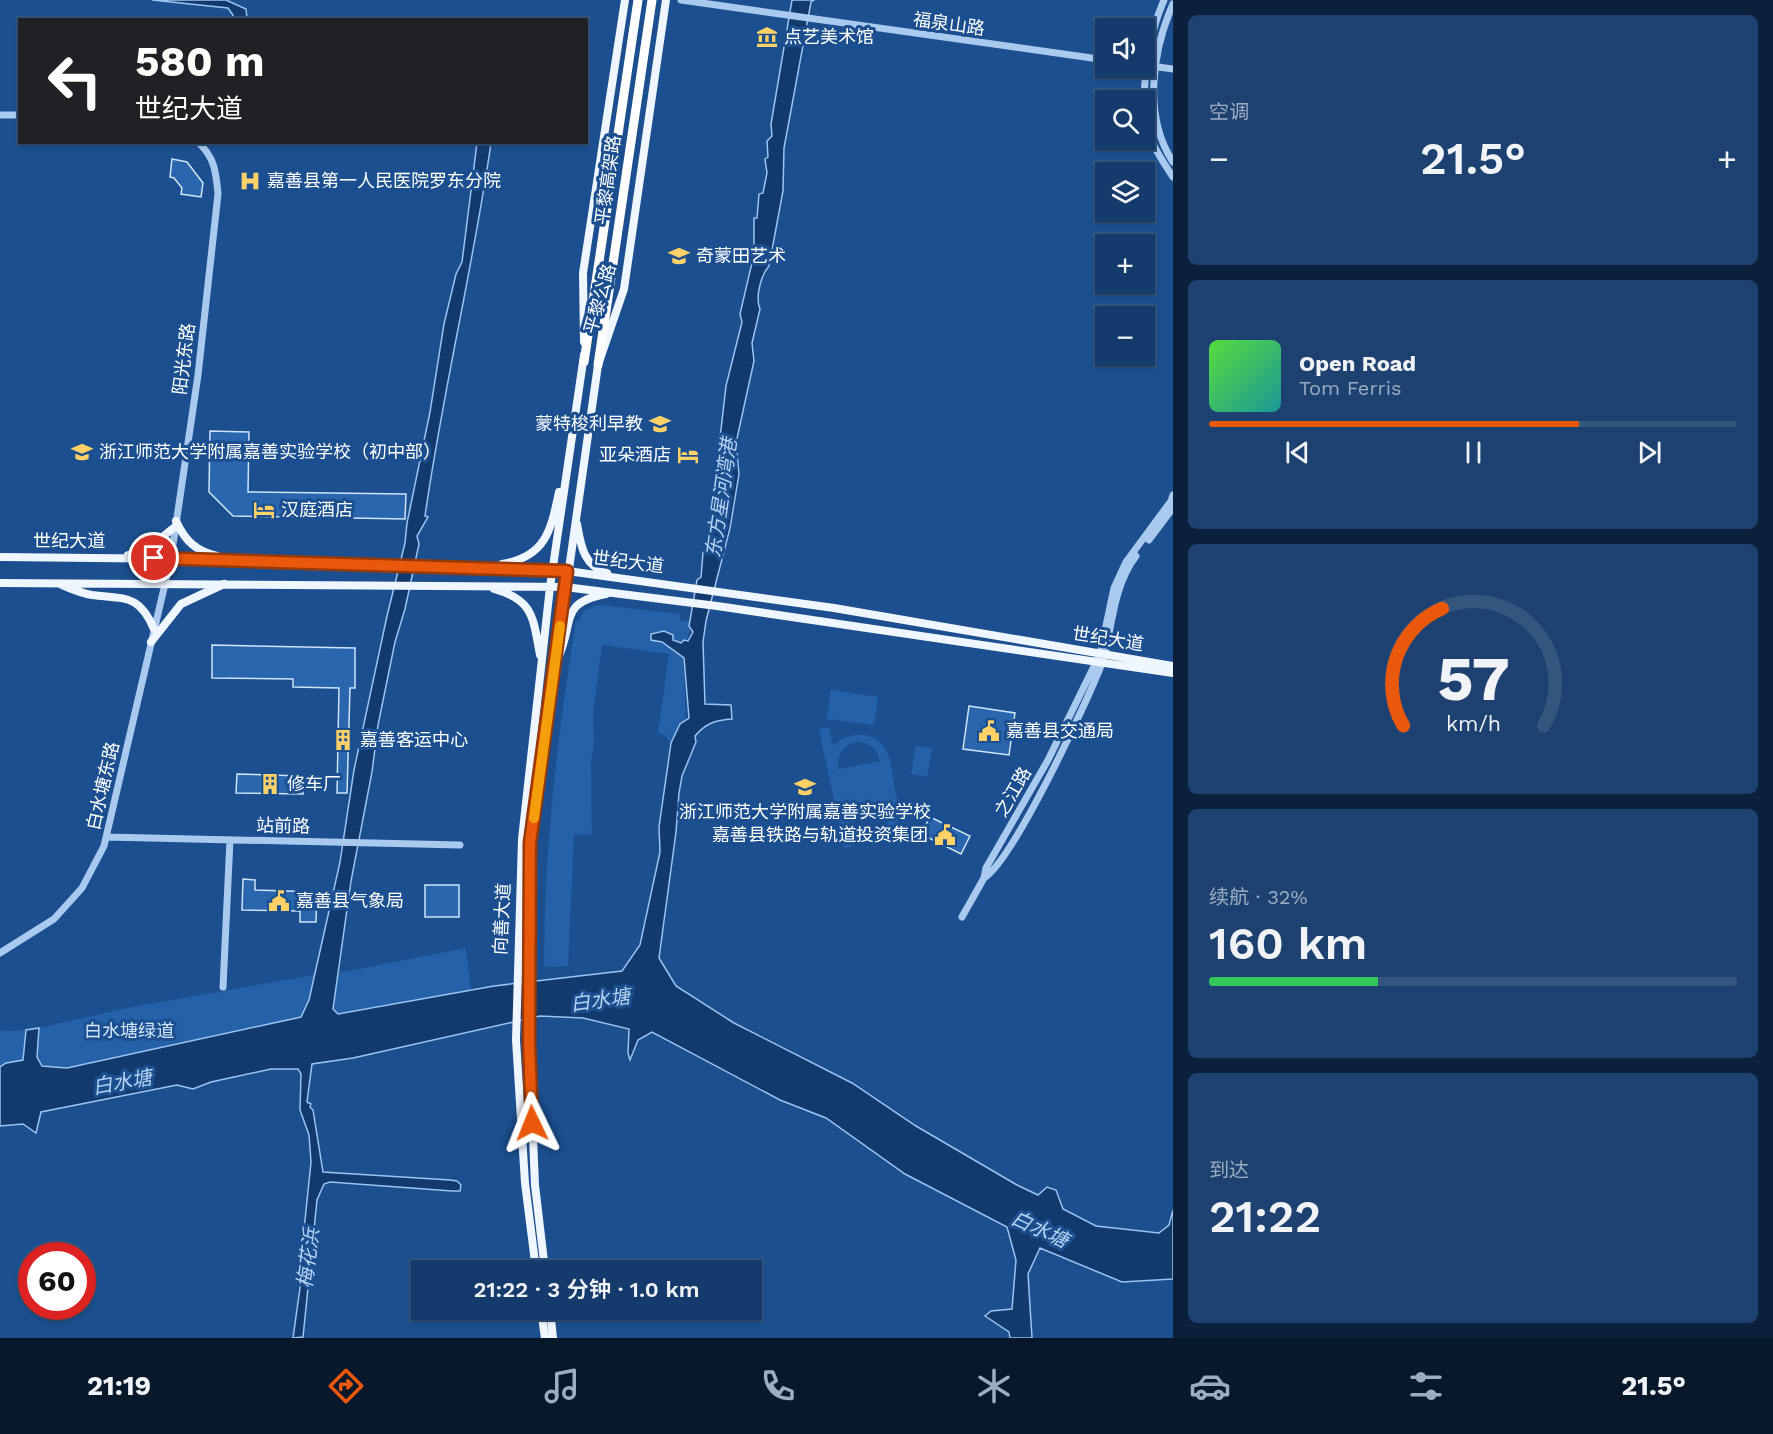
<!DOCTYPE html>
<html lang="zh">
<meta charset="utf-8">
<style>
:root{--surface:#143b6b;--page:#1d4271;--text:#f1f3f6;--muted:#9dadc1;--line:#33557e;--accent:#ea580c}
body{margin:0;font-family:"Work Sans","Noto Sans SC",sans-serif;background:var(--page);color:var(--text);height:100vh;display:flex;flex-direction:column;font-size:22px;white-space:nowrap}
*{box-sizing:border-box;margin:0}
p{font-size:20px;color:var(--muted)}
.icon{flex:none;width:33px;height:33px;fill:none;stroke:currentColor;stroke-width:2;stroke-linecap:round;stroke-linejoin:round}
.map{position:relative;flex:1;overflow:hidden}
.sheet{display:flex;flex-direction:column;gap:15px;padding:15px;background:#0b203b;width:600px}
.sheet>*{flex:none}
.banner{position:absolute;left:18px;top:18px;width:570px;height:126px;border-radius:0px;box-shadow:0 2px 4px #0004,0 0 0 2px var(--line);background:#202124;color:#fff;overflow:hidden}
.controls{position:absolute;left:1095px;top:18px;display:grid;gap:12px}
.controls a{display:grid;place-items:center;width:60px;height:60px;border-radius:0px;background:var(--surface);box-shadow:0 2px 4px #0004,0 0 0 2px var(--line);font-size:30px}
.speed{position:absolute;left:18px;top:1242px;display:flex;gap:12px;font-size:30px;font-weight:700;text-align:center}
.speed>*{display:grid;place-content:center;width:78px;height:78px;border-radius:50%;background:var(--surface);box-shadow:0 2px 4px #0004,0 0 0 2px var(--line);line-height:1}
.speed .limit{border:9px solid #d22;background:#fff;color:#111}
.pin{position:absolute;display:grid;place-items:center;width:51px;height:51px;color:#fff;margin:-26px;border:3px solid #fff;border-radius:50%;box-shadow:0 2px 6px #0007}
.me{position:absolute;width:66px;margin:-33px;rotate:358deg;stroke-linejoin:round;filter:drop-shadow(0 0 4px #0008)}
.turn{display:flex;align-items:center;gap:21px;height:126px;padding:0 18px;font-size:27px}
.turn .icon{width:78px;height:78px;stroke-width:2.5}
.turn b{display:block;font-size:42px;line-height:51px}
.big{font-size:45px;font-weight:600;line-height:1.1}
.sheet .card{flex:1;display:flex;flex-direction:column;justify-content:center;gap:9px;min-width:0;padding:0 21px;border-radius:9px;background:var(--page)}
.sheet .dial{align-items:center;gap:0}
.dial svg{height:156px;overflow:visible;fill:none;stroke:var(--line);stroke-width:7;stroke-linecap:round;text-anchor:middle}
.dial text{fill:var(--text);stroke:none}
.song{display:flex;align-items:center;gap:18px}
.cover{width:72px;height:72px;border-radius:9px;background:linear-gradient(135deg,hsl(110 70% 55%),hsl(180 70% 35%))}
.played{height:6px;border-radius:3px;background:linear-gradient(90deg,var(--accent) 70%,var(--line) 70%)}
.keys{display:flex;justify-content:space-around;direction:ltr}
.heat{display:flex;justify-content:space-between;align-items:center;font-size:33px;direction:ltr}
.charge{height:9px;border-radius:4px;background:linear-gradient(90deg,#34c759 32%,var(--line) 0)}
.trip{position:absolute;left:411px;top:1260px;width:351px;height:60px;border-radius:0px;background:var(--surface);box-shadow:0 2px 4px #0004,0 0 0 2px var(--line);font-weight:600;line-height:60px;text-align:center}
.tab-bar{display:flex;height:96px;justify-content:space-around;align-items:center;background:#08182b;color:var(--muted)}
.tab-bar .icon{width:42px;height:42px}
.tab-bar .current{color:var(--accent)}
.tab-bar b{font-size:27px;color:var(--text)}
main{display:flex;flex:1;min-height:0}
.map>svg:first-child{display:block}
.green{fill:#2461a8;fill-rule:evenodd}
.water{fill:#123a6d;stroke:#9cc4f0;stroke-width:1.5}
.building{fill:#2a66ad;stroke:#cfe3fa;stroke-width:1.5}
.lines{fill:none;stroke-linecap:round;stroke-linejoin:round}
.minor{stroke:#a9c9ee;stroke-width:7}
.major{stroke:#f0f6ff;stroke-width:8}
.highway{stroke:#fff;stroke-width:9}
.route-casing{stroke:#983908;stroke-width:15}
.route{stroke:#ea580c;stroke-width:10}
.slow{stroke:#f59e0b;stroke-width:10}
.labels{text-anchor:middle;stroke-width:6;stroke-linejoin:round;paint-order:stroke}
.street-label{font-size:18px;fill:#fff;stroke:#1b4f8f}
.poi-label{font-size:18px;fill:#fff;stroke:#1b4f8f;text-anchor:start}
.park-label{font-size:18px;fill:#cfe3fa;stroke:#1b4f8f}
.water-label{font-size:20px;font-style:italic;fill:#b5d3f5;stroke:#1b4f8f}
</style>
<main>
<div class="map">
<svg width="1173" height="1338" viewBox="0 0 1173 1338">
<rect width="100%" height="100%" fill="#1b4f8f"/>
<path class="green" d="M601 605 680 614V620L691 622 683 660 686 718 679 724 670 743 665 735 658 733 669 654 602 645 593 713 594 742 591 763 592 834 574 835 568 966 544 967C544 851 557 736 576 621H580C581 610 591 606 601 605Z
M831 690 878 697 874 725 827 719Z
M829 727 833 746C849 730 877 729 887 753 892 762 892 774 894 785 896 795 900 806 899 817 896 840 872 848 853 840L854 846 844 848 819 729ZM857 742C869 742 877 749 880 761L839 769C836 755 843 745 857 742ZM889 809 887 824 874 834 857 831 848 818 849 816Z
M916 746 932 748 927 777 911 774Z
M466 948 471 991 338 1014 333 1009 338 973Z
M314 975 309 1000 301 1017 67 1068 42 1066 37 1057 39 1028 132 1007Z
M26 1030 23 1060 7 1063 0 1067V1031Z"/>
<path class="water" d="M152 0H226L246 9 247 19H233V15L228 8Z
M792 0H814L811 2 784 148 783 191 769 266C761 275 755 297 760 309L752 343 754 361 736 443 739 474 730 528 706 621 703 642 705 704 731 705 732 719C716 720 706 723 695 736L696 742 682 776 679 793 676 832 659 958 676 986 734 1023 852 1083 916 1126 1017 1185 1038 1195 1047 1187 1056 1190 1063 1209 1096 1226 1159 1233 1169 1225 1173 1210V1279L1122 1282 1040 1248 1028 1274 1032 1338H1010L1009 1332 985 1316 991 1311 1012 1309 1016 1260 1007 1227 905 1174 826 1118 780 1100 652 1032 638 1040 630 1060 628 1053 629 1029 583 1018 540 1016 353 1058 312 1064 307 1102 311 1104 310 1107 313 1110 323 1172 450 1180 457 1181 461 1185 460 1191H452L330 1182 324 1184 317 1200 303 1337 293 1338 300 1288 306 1267 304 1230 311 1162 309 1135 300 1110 301 1074 298 1069H271L211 1082 193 1089 177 1085 41 1112 36 1133 23 1124 0 1126V1067L6 1063 23 1060 26 1030 39 1028 37 1057 42 1066 67 1068 301 1017 309 1000 340 862 354 770 387 616 405 543 407 523 430 412 444 324 456 274 462 262 477 143H491C473 268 443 390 425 516L428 517 417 536 419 544 405 609 395 642 378 725 372 772 351 881 333 1009 338 1014 494 986 622 971 640 945 660 852 659 827 671 743 680 724 689 718 684 658 662 642 651 640V634L664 631 673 635V640L681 643 684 640 688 641 693 632 689 626 697 580 701 577 703 553 708 546 719 486 716 473 726 386 742 322 740 314 754 254V218H757L759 194 763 193 767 173 765 159 768 157 767 141 772 136 771 124Z"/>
<path class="building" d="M172 159 187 162 203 183 201 197 181 194 182 188 174 178 170 177Z
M210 431 249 432 248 492 406 494 405 519 233 516 209 492Z
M212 645 355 648V688H350L347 793H337L339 688 293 687V679L212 678Z
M969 706 1015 713 1009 755 963 749Z
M237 774 303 776V794L236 793Z
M930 817 970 836 961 854 921 834Z
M243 879 255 880V890L317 892 316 922H300V911L242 910Z
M425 885H459V917H425Z"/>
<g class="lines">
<path class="minor" d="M681 0 1106 60
M1173 4C1152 52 1143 116 1173 162
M1144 65 1173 69
M1144 100C1145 66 1150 32 1164 0
M1144 103C1145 135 1155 150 1173 177
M0 115H20
M1149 540 1173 508
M1105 655C1112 622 1115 583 1136 556
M106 837 460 845
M984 878C1013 861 1092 693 1105 655
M962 917 984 878 986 868 1048 760 1100 654 1114 588 1126 562 1171 501 1173 495
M0 953 54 919 82 888 104 846 171 558 198 375 218 194C216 172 215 158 198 142
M223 987 230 840"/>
<path class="major" d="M584 342 583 273 625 0
M176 521C185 541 196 551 217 556
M577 524C581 546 583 565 607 573
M128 555 146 550 176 526
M0 557 268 560 553 569 834 608 1173 666
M502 564C546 557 551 530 559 492
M0 583 565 587 717 606 1173 673
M60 584C71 589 80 593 92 595 125 599 139 594 154 629
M494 589C534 600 533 618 540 655
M151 642 181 604 224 584
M558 658C575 622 558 603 606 594
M536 1270 525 1183 516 1040 522 839 550 587 584 355
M545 1270 535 1185 529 1041 530 843 598 365 624 289 666 0
M541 1310 545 1338
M550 1310 553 1338"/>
<path class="highway" d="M584 362 638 0
M598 365 652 0"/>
</g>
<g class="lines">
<defs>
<path id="route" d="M154 558 567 571 530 843 529 1041 532 1123"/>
</defs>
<use href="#route" class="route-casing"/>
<use href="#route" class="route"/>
<path class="slow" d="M534 818 560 626"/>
</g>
<defs>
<symbol id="museum-bare" viewBox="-9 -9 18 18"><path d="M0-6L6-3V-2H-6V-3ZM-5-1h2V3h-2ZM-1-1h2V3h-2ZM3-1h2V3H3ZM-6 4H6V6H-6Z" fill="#ffd166" stroke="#1b4f8f" stroke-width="2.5" paint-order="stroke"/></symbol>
<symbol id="hospital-bare" viewBox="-9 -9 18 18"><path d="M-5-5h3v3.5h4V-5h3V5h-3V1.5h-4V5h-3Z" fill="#ffd166" stroke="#1b4f8f" stroke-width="2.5" paint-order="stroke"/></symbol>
<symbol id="school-bare" viewBox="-9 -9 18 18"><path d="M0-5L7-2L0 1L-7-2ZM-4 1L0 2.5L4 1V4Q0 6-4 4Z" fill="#ffd166" stroke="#1b4f8f" stroke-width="2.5" paint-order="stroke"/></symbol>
<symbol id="hotel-bare" viewBox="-9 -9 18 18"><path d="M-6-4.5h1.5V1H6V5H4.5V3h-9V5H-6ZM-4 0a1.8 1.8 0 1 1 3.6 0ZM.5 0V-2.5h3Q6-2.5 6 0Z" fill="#ffd166" stroke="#1b4f8f" stroke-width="2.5" paint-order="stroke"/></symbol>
<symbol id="civic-bare" viewBox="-9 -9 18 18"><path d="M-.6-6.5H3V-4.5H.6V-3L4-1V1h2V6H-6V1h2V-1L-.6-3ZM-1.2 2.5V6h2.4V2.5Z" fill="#ffd166" stroke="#1b4f8f" stroke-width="2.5" paint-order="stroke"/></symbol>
<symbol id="building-bare" viewBox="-9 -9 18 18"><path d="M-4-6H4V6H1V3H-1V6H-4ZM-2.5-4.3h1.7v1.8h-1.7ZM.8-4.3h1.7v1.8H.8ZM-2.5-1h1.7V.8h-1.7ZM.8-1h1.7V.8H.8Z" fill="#ffd166" stroke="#1b4f8f" stroke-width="2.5" paint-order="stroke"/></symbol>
</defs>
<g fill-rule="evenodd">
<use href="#museum-bare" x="752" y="22" width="30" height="30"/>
<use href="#hospital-bare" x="235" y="166" width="30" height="30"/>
<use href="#school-bare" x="664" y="241" width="30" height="30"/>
<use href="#school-bare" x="645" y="409" width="30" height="30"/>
<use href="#school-bare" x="67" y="437" width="30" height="30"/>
<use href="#hotel-bare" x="673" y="440" width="30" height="30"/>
<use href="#hotel-bare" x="249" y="495" width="30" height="30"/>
<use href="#civic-bare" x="974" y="716" width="30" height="30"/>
<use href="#building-bare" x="328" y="725" width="30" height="30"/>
<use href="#building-bare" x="255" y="769" width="30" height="30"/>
<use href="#school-bare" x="790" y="772" width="30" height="30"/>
<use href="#civic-bare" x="930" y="820" width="30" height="30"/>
<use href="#civic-bare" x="264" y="886" width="30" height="30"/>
</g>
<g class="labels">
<g class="street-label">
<text transform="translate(949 24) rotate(8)" y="6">福泉山路</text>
<text transform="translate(608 180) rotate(-82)" y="6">平黎高架路</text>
<text transform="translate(600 299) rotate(-74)" y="6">平黎公路</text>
<text transform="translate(184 359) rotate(-83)" y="6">阳光东路</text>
<text x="69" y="547">世纪大道</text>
<text transform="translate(628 562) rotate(7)" y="6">世纪大道</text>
<text transform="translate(1108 639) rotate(9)" y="6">世纪大道</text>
<text transform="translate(103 786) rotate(-77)" y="6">白水塘东路</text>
<text transform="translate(1013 792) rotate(-60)" y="6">之江路</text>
<text transform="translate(283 826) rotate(1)" y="6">站前路</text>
<text transform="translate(502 919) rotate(-87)" y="6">向善大道</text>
</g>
<g class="poi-label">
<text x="784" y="43">点艺美术馆</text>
<text x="267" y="187">嘉善县第一人民医院罗东分院</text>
<text x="696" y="262">奇蒙田艺术</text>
<text x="643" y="430" text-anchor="end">蒙特梭利早教</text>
<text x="99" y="458">浙江师范大学附属嘉善实验学校（初中部）</text>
<text x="671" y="461" text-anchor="end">亚朵酒店</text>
<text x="281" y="516">汉庭酒店</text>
<text x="1006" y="737">嘉善县交通局</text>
<text x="360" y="746">嘉善客运中心</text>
<text x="287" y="790">修车厂</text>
<text x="805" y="818" text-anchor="middle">浙江师范大学附属嘉善实验学校</text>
<text x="928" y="841" text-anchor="end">嘉善县铁路与轨道投资集团</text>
<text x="296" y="907">嘉善县气象局</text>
</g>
<g class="park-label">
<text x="129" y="1037">白水塘绿道</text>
</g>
<g class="water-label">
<text transform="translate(721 498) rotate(-82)" y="7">东方星河湾港</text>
<text transform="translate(600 1000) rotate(-8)" y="7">白水塘</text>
<text transform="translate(122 1082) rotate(-10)" y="7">白水塘</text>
<text transform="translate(1040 1229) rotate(25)" y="7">白水塘</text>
<text transform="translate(308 1258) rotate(-83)" y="7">梅花浜</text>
</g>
</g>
</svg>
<div class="controls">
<a><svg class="icon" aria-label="sound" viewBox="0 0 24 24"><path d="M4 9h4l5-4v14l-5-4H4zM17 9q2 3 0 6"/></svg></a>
<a><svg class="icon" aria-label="search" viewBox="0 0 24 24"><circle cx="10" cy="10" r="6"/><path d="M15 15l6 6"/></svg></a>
<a><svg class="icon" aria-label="layers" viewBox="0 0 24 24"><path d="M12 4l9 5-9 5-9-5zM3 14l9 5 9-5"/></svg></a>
<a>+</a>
<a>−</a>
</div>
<div class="speed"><div class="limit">60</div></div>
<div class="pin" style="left:154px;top:558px;background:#d93025"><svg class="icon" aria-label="arrive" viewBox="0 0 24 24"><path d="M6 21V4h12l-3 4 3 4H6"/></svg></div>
<svg class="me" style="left:532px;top:1123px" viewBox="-20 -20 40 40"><path d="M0-17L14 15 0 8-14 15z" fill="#ea580c" stroke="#fff" stroke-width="4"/></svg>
<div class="trip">21:22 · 3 分钟 · 1.0 km</div>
<div class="banner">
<div class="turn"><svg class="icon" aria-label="left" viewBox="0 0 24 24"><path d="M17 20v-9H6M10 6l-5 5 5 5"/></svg><div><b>580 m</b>世纪大道</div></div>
</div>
</div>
<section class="sheet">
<div class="card"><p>空调</p>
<div class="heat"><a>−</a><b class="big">21.5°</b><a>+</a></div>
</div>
<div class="card">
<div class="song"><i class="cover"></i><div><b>Open Road</b><p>Tom Ferris</p></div></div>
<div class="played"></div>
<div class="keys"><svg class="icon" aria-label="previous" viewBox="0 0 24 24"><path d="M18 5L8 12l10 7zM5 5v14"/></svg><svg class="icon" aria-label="pause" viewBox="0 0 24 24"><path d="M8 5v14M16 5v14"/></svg><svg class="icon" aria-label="next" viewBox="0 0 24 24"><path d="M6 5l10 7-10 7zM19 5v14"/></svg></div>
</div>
<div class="card dial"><svg viewBox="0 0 100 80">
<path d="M14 69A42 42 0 1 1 86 69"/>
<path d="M14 69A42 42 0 0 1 34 9" stroke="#ea580c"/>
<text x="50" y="56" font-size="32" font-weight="700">57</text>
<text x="50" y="72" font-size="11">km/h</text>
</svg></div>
<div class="card"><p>续航 · 32%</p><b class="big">160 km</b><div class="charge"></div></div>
<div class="card"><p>到达</p><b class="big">21:22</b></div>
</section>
</main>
<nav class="tab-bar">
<b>21:19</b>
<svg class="icon current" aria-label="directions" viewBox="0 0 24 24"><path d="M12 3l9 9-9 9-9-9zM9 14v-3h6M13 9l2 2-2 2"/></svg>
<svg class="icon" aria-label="music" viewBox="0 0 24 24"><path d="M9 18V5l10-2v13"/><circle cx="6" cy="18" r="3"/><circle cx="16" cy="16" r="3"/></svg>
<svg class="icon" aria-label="phone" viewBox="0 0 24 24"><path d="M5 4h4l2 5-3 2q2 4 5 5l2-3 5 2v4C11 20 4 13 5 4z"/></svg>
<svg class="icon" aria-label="climate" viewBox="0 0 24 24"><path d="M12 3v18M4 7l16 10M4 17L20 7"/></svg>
<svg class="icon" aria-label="car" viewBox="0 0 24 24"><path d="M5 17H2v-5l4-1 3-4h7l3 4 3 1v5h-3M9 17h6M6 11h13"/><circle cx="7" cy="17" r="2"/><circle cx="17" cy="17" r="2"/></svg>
<svg class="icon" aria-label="filters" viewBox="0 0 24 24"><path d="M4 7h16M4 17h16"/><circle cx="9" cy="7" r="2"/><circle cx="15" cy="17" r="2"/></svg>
<b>21.5°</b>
</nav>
